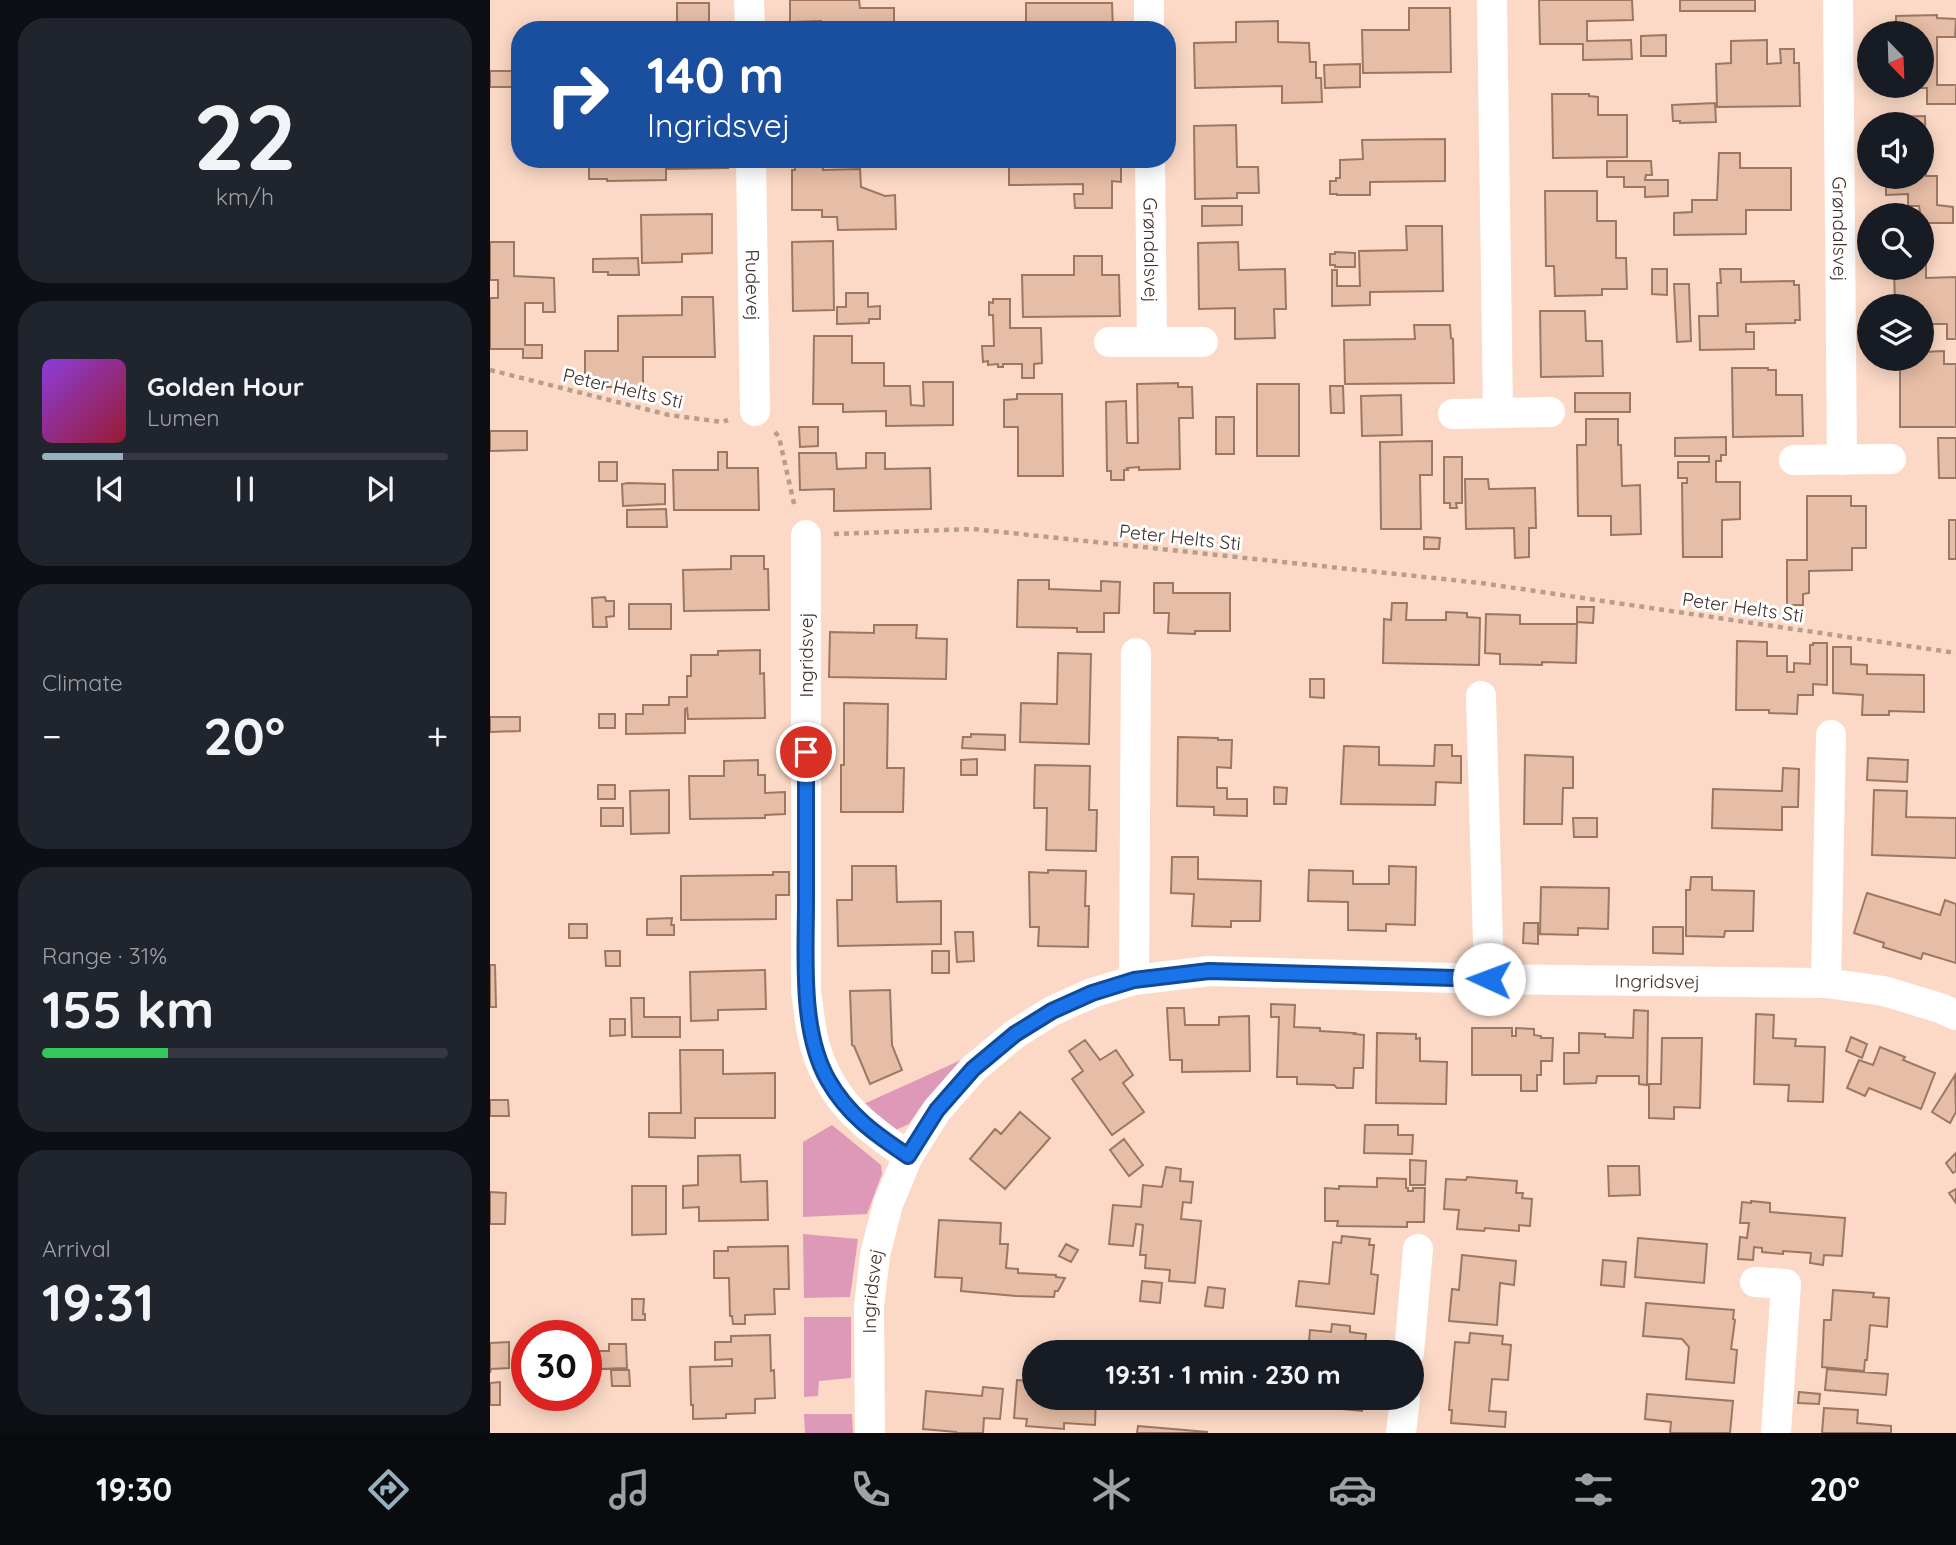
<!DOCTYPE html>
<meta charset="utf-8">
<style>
:root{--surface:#171b24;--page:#20242c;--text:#f1f3f6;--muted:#9ea1a6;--line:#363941;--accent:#96b0be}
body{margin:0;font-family:Quicksand,sans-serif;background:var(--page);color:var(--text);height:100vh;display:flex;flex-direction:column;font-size:26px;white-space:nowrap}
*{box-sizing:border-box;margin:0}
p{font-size:23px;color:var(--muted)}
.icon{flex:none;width:38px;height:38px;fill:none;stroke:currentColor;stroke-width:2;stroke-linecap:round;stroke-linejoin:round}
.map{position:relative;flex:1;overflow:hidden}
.sheet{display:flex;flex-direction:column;gap:18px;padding:18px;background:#0d0f14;width:490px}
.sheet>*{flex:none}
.banner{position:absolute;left:21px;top:21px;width:665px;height:147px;border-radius:28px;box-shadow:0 4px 18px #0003;background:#1a4fa0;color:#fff;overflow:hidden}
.needle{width:46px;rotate:157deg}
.fabs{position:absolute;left:1367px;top:21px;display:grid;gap:14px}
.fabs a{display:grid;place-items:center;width:77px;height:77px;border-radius:50%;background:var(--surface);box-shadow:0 4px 18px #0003;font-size:35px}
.speed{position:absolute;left:21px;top:1320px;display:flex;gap:14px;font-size:35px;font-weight:700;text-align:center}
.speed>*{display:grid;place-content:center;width:91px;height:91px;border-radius:50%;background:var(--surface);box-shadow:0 4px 18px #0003;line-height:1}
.speed .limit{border:10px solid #d22;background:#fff;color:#111}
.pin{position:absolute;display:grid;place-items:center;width:60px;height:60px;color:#fff;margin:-30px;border:4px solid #fff;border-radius:50%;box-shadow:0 2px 7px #0007}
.me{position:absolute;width:77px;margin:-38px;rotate:272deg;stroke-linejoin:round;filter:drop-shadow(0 0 5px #0008)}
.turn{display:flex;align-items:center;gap:24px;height:147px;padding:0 21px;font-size:32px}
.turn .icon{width:91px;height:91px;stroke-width:2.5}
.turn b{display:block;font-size:49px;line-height:60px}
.big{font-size:52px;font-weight:700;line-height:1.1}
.sheet .tile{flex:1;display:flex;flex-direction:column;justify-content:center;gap:10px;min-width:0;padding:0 24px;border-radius:28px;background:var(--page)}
.sheet .dial{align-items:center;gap:0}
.dial b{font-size:91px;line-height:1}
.song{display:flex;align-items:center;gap:21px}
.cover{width:84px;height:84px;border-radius:10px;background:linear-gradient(135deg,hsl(270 70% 55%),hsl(350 70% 35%))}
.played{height:7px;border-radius:4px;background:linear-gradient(90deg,var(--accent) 20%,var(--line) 20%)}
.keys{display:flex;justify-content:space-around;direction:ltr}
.heat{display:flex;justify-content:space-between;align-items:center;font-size:38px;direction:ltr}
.charge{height:10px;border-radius:5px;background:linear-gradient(90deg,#34c759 31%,var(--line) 0)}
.trip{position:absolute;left:532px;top:1340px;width:402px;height:70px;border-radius:35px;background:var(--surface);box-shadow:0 4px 18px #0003;font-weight:700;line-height:70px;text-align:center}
.menu{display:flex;height:112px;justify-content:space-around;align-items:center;background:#090b0e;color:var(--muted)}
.menu .icon{width:49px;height:49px}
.menu .on{color:var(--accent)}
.menu b{font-size:32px;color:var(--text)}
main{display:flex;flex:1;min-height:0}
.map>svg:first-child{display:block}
.green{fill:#df99b8}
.building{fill:#e6bda6;stroke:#9c7761;stroke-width:2}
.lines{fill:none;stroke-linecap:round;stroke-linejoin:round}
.path{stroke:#b89d8d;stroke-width:4.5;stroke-dasharray:5 5;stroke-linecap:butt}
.minor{stroke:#fff;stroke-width:30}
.route-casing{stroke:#114b97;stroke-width:18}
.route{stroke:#1a73e8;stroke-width:12}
.labels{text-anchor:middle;stroke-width:6;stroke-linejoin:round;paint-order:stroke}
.street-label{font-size:19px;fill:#3f2f26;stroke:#fff}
</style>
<main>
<section class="sheet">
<div class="tile dial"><b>22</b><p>km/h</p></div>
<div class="tile">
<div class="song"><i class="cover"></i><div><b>Golden Hour</b><p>Lumen</p></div></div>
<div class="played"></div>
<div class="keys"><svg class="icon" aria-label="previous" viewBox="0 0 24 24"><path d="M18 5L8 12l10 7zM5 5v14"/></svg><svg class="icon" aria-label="pause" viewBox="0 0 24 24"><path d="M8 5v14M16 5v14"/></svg><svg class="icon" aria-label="next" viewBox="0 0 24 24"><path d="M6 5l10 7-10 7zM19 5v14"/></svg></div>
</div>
<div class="tile"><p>Climate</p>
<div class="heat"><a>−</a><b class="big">20°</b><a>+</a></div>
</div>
<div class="tile"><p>Range · 31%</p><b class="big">155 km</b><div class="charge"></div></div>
<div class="tile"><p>Arrival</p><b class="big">19:31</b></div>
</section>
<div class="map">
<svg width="1466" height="1433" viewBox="0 0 1466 1433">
<rect width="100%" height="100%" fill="#fbd9c6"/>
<path class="green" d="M471 1060 429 1109 419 1124 406 1130 367 1107Z
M342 1125 391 1165 392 1174 377 1214 313 1217V1142Z
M313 1234 368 1239 360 1297 314 1298Z
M314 1317H361V1378L329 1381 328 1396 314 1397Z
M314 1414H362L363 1433H315Z"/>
<path class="building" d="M300 0H369L370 8H404V24H419V30L331 29V21L300 22Z
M1049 0H1142L1143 20 1097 21V41L1141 40 1142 59 1093 60V44H1050Z
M1190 0H1265V11H1190Z
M187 3H219V30H150V26H187Z
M536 3H622L623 30H536Z
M919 8H960L961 72 873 73 872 30H919Z
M1447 15V18L1466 19 1465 37H1447V85H1466V104H1437V88H1397V86H1432V33H1406V16Z
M788 21V42L819 43 820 62H826V78H831L832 102 792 103V86L705 88 704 43 746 42V22Z
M1176 35V56H1151V36Z
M1277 40V64L1291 63 1290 49H1304V63H1309L1310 106 1227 107 1226 64 1241 63V41Z
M870 64V87L835 88 834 65Z
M0 71H24V87H0Z
M1062 94H1099V96L1108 97V115H1137V157L1063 158Z
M1225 103 1226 122 1190 123V121H1183L1182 105Z
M1435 116 1436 176H1447V205L1463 207V223H1432L1429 206H1418V194L1396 195V177H1432V124H1396V117Z
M746 125 747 167H768L769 193H747V198L705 199 704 126Z
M955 139V181L880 182V195H847V194H840V181H846V178H850V160L873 159 872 140Z
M1229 153H1250V168H1301V210H1256V234L1184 235V213L1202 212V200H1227Z
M121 159H139V165H151V159H237L238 168 176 169V180L117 181V179H99V167H117L116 165H121Z
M305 159H333V170L370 169 371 187 395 196 405 195 406 229 348 230 347 217H332V210H302V170H305Z
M519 159 631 161V182L622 181V208H585L584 194H593V184L519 185Z
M1117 161H1161L1162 175H1156L1155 180H1178V196L1155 197V187H1134V177H1117Z
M1055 191H1107V221H1126V258H1136L1137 289H1112V295L1065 296 1064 266H1056Z
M712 206H752V225L712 226Z
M222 214V253L192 254V262L152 263 151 215Z
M916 226H952L953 291 880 292V305L842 306V270H847V286H870L869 251 917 250Z
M343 241 344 310 303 311 302 242Z
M0 242H24V276L64 278 65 312H53V303H35V345H52V358H33V349H0V298H8V280H0Z
M748 242 749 270 795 269 796 309H784L785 338 745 339V308L709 309 708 243Z
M1436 250V278L1466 277V339H1457V324H1432V306H1405L1404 268H1432V251Z
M845 252 865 253V267H845V265H840V254H845Z
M584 256H612V275H629L630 316 533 317 532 275H584Z
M148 258 149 275H118V272H103V259Z
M1162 269H1177V295L1162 294Z
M1230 269H1251V282L1304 281V285H1309L1310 320H1305V323L1256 324V332H1264V349L1210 350 1209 316H1228L1227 283H1231Z
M1184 284H1199L1201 341 1187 342Z
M356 293H378V307L390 306V319H379V323L347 324V307H356Z
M192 297H223L225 357H153V387H117V379L95 380V351H128V316L192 315Z
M503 299H520V328H551L552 363 544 364V378H532V364H513V367H508V364L498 365V361L493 362 492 346H504L503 315H499V302L503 303Z
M1050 311H1095L1096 341H1112L1113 376 1051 377Z
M924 325H960L961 338 963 339 964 383 855 384 854 340 925 339Z
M324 336H362V363H394V386H420L421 405 434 406 433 382H463V425L396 426V411L353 412V404H323Z
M1454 351V364H1466V427H1410V359H1432V352Z
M1242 368H1278V370H1286V395H1312L1313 436 1243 437Z
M688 383V387H702L703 418H689L690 469 649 470V467L637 468 638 470H634V480H621V471H617L616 402 636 401 637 443H648L647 384Z
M767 384H809V456H767Z
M840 386H853L854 413H841Z
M1085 393H1140V412H1085Z
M527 394H572L573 476H528V427H514V400L527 399Z
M911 395 912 435 872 436 871 396Z
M726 417H744V454H726Z
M1096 419H1128V445H1131L1132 486 1150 485 1151 534 1121 535V516H1088L1087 445H1096Z
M309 427H328V446L310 447Z
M0 431H37V450L0 451Z
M1236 437V455H1231V461H1226V482H1250V519L1232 520V557H1193L1192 483H1197V478H1188V462H1219V456H1185V438Z
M1448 438H1466V478H1449Z
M942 441V475H930L931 529H891L890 442Z
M228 452H237V468H268L269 510H184L183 470H228Z
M309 453H346L347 469 376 468V453H395V469L440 468 441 509 344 511V489L310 490Z
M954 457H972V503H966L967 508H960V503H954Z
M109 462H127V481H109Z
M975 479H998L999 489 1045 488 1046 528H1039V557L1025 558 1024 528 976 529Z
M138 483 175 484V504L133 506 132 484Z
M1317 496H1361V506H1376V548H1362V570L1319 571V593L1313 594V605H1297V560H1317Z
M176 509 177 527H137V510Z
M1459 520H1466V559H1459Z
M934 537 950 538 949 549H934Z
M241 556H274V569H278L279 610 194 611 193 570 241 569Z
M528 580H559V589L611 591V581L630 582 629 613H614V632H587V628L527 627Z
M664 583H683V593H740V631H705V634L678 633 679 613H664Z
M115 597 116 601H124V616L116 617 117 627H103L102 598Z
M902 603H917L916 620H956V612L977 613V617L990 618 989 665 893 663 894 619 901 620Z
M139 604H181V629H139Z
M1087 607H1104L1103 623 1087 622Z
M996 614 1030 615V624H1087L1086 663 1052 662V665L1010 664V654L995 653Z
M384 625H427L426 638 457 639 456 679 339 677 340 632 384 633Z
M1247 641 1277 642V656H1297V672H1304V663L1320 664V645H1323V643H1337V685L1323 684V695H1308L1307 714 1279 713V710H1246Z
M1343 647H1361V664L1377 665V674L1434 675V712L1399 711V715H1372L1373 695 1343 693Z
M270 650V674L274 673 275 718 198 719 197 708 195 709V733L136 734V714H153V705H179V697H197V676H201V655H228V651Z
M568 653 601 654 599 744 530 742 531 703 567 704Z
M820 679H834V698L820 697Z
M354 703 398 704 397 768H414L413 812H351V765H354Z
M109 714H125V728H109Z
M0 717H30V731L0 732Z
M481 734 515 735V750L472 748 473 737H481Z
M688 737 728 738V740H742L741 768 727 767V788H737V799H757V816L724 815V807L687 806Z
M945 745H962V756H971V783L946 782 945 805 851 804 854 746 889 747V765L944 766Z
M1035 755 1083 757V788H1073L1072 824H1034Z
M1378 758 1418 760 1417 782 1377 780Z
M487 759V775H471V760Z
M268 760V775H275V793L295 792V814L275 815V818L200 819 199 776H234V761Z
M545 765 600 766 599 810H607L606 851 556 850 557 808H544Z
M1293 768 1309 769 1308 807H1292V830L1222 828 1223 789 1292 791Z
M108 785H125V799H108Z
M784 787 797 788 796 804H784Z
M179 790V833L141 834 140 791Z
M1384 790 1417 791 1416 817 1466 818V858L1382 855Z
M111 808H133V826H111Z
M1083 818H1107V837H1084Z
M682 857H708V879L771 881 770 921H741V927L702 926 704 894 681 893Z
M362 866H406L407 902 451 901V944L348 946 347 900H362Z
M899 866 926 867 925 925 896 924V931L858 930V902L818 901 819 870 863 871V884H899Z
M558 870 596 871 595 906H599L598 947 548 946 549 927H540L539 872 558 873Z
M283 872H299V895H286V919L191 920V876L283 875Z
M1201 877H1222V890L1264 891 1263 931H1235L1234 937 1196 936V890H1200Z
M1051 887 1119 888 1118 929 1088 928V935L1050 934Z
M1377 893 1450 915 1455 900 1466 904V963L1433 953 1431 959 1393 947 1394 943 1364 933Z
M182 918 181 925H184V935H157V919Z
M1034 923H1048V944L1033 943Z
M79 924H97V938H79Z
M1163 927H1193V954L1163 953Z
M465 932H483L484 961 467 962Z
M115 951H130V966H116Z
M442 951H459V973H442Z
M0 965H5L6 1007H0Z
M275 970 276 1009 228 1010V1020L201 1021 200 972Z
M400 990 402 1045 412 1070 380 1084 364 1046 362 1045 360 991Z
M141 998H154V1017H190V1037H142Z
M781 1004 805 1005 804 1027 830 1028V1031L865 1033 864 1034 874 1035 873 1068H864L863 1088H847L844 1085 807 1084V1077H787L789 1017H781Z
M677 1008H694L695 1025H729V1017L759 1016 760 1071 692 1072V1060H680Z
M1144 1010 1158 1011 1157 1085 1149 1084V1076H1107L1106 1083 1074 1084V1053H1089V1033L1115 1034V1037L1143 1038Z
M1266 1014 1284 1015 1283 1038 1306 1039 1305 1046 1335 1047 1333 1102 1298 1101 1299 1085 1264 1084Z
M120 1019H135V1035L120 1036Z
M982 1028H1022V1036H1026V1028L1044 1029V1035L1051 1036V1038H1063L1062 1061H1051V1075H1047V1091H1031V1075H982Z
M887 1033 926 1034V1039L930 1038V1061L957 1062 956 1104 886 1103Z
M1361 1037 1377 1044 1372 1058 1356 1051Z
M1172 1038H1212L1210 1108 1184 1107V1119L1159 1118V1084H1171Z
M595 1040 610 1060 626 1050 643 1075 633 1083 654 1112 622 1135 582 1079 593 1071 579 1051Z
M1390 1047 1415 1057 1413 1060 1445 1073 1431 1109 1379 1088 1375 1096 1357 1088 1369 1060 1383 1065Z
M190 1050H233V1074L285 1073V1118H205V1138L159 1137V1113H191Z
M1465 1075 1466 1112 1460 1123 1442 1112Z
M0 1100H18L19 1116H0Z
M530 1112 560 1138 515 1189 480 1159 505 1129 511 1134Z
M875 1125H908V1135H923L922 1154 874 1153Z
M634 1139 653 1165 639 1176 620 1150Z
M1466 1153V1171L1463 1173 1456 1163Z
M250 1155 251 1182 277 1181 278 1220 209 1221V1207L193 1208V1186L208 1185V1156Z
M920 1160 936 1161 935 1185H920Z
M1118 1166H1149L1150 1195 1119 1196Z
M676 1167 691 1169 690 1181 703 1182 701 1203 693 1202 691 1219 711 1221 705 1283 679 1281 680 1270 655 1268 656 1255H650L653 1225 646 1224 643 1246 619 1244 623 1205 651 1207 653 1185 672 1187Z
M977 1177 1027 1181 1026 1193H1033L1032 1198 1042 1199 1040 1226 1029 1225V1231L995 1228 994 1231 967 1229 969 1210 954 1209 956 1179 976 1180Z
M887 1178 916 1179V1188H918V1191H923V1188H935L934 1222H917V1227L847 1226 848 1221H835V1188L849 1189V1186L887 1187Z
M142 1186H176V1234L142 1235Z
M1466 1189V1203L1459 1193Z
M0 1192 16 1193 15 1224H0Z
M1261 1201 1280 1203V1212L1355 1218 1352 1256 1334 1255 1333 1265 1320 1263 1321 1253 1293 1251V1254L1272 1252V1248L1264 1247 1263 1260 1248 1259 1250 1237 1257 1238 1259 1223H1250L1252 1202 1261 1203Z
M449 1220 511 1223 510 1244H518L516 1268 528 1269V1273L566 1275V1277L575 1278 568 1291H565L564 1297 526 1296 471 1291 472 1278 445 1277Z
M852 1236 880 1239 879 1245H884L881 1274 888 1275 884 1314 806 1306 809 1281 839 1284 843 1242 851 1243Z
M1148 1238 1217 1244 1214 1283 1145 1277Z
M576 1244 588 1250 581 1262 569 1256Z
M298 1246 299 1289H284L285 1314 255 1315V1324H243L242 1316H240L239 1278H224V1251H238V1247Z
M972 1255 1026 1261 1024 1285 1010 1283 1007 1325 959 1321 962 1289 969 1290Z
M1113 1260 1136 1262 1134 1287 1111 1285Z
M652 1281 672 1283 670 1303 650 1301Z
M718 1287 735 1289 733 1308 715 1306Z
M1343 1290 1384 1293 1383 1297 1399 1298 1397 1327 1380 1325 1377 1360H1375L1374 1371 1332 1367 1334 1320H1341Z
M142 1299H154L153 1314H155V1320H142Z
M1156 1303 1244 1310 1243 1319 1245 1320 1241 1349 1247 1350 1244 1383 1196 1379 1199 1347 1192 1339 1153 1336Z
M842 1324 860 1326V1332L876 1334 874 1353H818L820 1330 841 1332Z
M980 1333 1013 1336 1012 1344 1021 1345 1018 1380 1002 1379 999 1411 1016 1412 1015 1427 961 1423 962 1410H959L965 1342 979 1343Z
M280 1335 281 1371 284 1370 285 1398 265 1399V1413L236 1414V1418L203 1419V1405H201L200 1367 242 1366V1359L225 1360V1342H241V1336Z
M19 1342V1368L1 1369 0 1373V1343Z
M119 1344H136L137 1368 109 1369V1351H119Z
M1337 1369 1398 1374 1396 1395 1335 1390Z
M121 1370H139L140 1386H122Z
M540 1379H544V1398H606L605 1425 574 1423V1429L536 1426 537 1419 524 1418 527 1380 539 1381Z
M10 1382V1405H0V1383Z
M493 1387 513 1389 510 1419 494 1418 493 1433H466V1432L433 1429 436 1391 492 1396Z
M1309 1392 1330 1394 1329 1404 1308 1403Z
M1157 1394 1243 1401 1240 1433H1180L1181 1422 1155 1419Z
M823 1398H873L872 1411 822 1406Z
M1334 1408 1368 1410 1367 1423 1401 1426V1433H1332Z
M648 1426 717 1432V1433H647Z"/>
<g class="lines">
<path class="path" d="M0 370 179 415 232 422 238 420
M285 432 289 437 305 508
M344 534 483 529 991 583 1466 653"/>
<g class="minor">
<path d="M259 0 260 30"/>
<path d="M659 0V30"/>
<path d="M1002 0 1008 413"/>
<path id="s1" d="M1348 0 1352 460"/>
<path id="s2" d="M261 159 265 411"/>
<path id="s3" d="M660 159 662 342"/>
<path d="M619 342H713"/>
<path d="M963 414 1060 412"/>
<path d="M1304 460 1401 459"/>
<path d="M316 535V992C319 1009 320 1029 325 1046 341 1101 373 1125 418 1156"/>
<path d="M991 696 999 979"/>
<path d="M644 980 646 653"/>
<path d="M1336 983 1341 735"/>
<path d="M1265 1282 1296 1284 1286 1433"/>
<path d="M919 1353 928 1249"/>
<path id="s4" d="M380 1433 379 1307 385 1255 398 1204 418 1156 447 1110 483 1069 525 1034 562 1011 602 993 644 980 719 971 999 979 1336 983 1394 991 1450 1008 1466 1015"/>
<path d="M911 1433 915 1398"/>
</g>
</g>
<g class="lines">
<defs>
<path id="route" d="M316 752C316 802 316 851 316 901 316 956 310 1031 338 1080 358 1115 385 1134 418 1156L447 1110 483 1069 525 1034 562 1011 602 993 644 980 719 971 999 979"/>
</defs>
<use href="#route" class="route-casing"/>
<use href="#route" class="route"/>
</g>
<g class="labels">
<g class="street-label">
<text dy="7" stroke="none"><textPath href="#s1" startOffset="229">Grøndalsvej</textPath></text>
<text dy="7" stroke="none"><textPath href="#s3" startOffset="91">Grøndalsvej</textPath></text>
<text dy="7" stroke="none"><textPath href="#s2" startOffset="126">Rudevej</textPath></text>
<text transform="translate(133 388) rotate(13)" y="7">Peter Helts Sti</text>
<text transform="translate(690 537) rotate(6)" y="7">Peter Helts Sti</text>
<text transform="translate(1253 607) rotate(8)" y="7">Peter Helts Sti</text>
<text transform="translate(316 655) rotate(-90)" y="7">Ingridsvej</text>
<text dy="7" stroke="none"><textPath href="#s4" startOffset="1102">Ingridsvej</textPath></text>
<text dy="7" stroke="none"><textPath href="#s4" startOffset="142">Ingridsvej</textPath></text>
</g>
</g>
</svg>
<div class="fabs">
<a><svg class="needle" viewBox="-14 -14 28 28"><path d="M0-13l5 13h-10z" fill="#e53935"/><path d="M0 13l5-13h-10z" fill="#9ea1a6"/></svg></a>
<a><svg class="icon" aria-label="sound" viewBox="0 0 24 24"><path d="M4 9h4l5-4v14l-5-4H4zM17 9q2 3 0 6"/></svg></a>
<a><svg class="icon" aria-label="search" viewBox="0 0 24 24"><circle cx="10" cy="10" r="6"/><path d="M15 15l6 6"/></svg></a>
<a><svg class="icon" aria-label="layers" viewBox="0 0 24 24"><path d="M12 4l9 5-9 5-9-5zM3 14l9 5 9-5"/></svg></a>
</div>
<div class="speed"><div class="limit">30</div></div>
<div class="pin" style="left:316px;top:752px;background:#d93025"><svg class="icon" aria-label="arrive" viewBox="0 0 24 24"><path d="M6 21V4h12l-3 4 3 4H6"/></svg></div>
<svg class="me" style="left:999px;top:979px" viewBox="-20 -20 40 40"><circle r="19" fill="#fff"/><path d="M0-13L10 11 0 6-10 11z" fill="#1a73e8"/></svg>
<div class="trip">19:31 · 1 min · 230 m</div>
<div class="banner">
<div class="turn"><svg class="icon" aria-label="right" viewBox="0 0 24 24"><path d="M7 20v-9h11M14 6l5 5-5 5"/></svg><div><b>140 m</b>Ingridsvej</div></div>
</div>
</div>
</main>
<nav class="menu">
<b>19:30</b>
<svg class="icon on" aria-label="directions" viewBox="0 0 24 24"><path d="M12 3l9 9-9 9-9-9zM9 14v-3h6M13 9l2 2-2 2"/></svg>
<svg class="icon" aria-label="music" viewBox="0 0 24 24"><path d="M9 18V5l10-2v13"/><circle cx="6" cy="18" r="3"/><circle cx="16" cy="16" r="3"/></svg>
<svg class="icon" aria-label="phone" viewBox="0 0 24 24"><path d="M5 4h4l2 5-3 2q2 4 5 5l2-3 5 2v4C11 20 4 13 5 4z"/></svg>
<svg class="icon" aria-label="climate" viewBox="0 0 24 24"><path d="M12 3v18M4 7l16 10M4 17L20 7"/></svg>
<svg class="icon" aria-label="car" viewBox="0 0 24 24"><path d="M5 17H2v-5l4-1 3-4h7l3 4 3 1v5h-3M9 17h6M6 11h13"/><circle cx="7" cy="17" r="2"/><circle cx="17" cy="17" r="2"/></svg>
<svg class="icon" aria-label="filters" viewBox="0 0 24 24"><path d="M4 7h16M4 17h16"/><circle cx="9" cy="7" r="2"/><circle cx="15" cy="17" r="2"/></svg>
<b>20°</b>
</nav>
